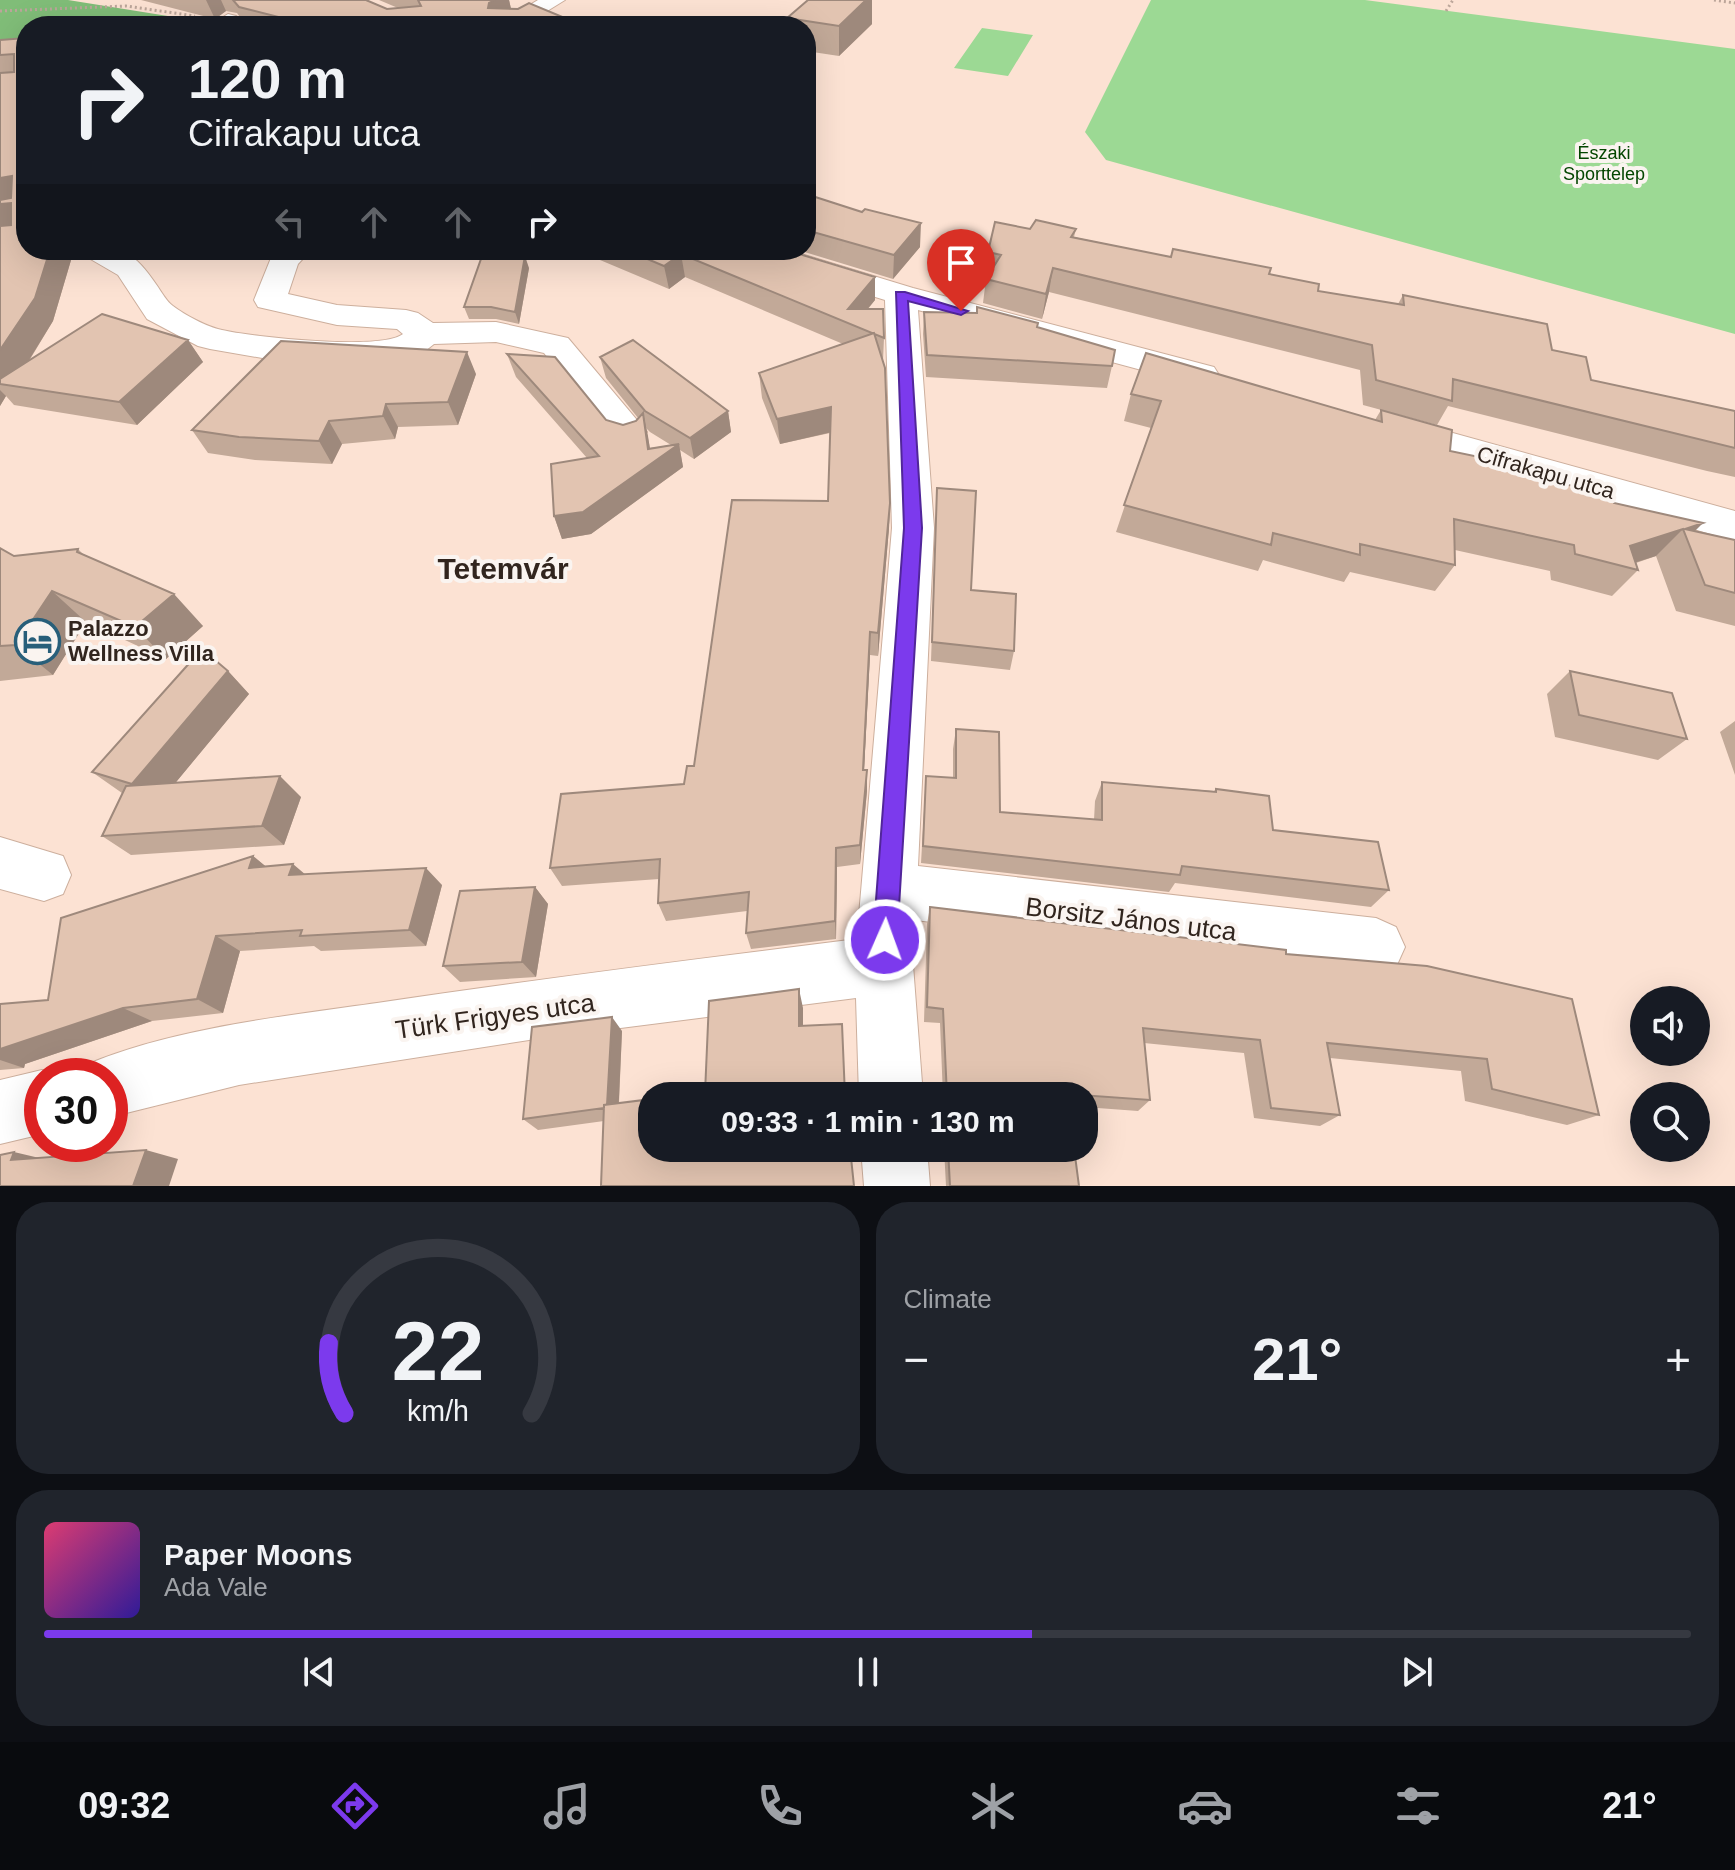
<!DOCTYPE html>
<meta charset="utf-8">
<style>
:root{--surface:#171b24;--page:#20242c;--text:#f1f3f6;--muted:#9ea1a6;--line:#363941;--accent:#7c3aed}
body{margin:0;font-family:Arial,sans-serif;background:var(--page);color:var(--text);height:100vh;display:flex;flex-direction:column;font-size:30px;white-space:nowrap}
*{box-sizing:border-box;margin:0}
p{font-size:26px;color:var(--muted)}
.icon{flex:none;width:44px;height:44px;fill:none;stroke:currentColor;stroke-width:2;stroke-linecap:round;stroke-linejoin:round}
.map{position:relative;height:1186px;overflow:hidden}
.sheet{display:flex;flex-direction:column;gap:16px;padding:16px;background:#0d0f14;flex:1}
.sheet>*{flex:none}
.guide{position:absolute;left:16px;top:16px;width:800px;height:244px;border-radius:32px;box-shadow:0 8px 32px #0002;background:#171b24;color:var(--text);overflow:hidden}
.controls{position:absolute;left:1630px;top:986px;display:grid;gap:16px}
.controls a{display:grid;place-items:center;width:80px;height:80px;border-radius:50%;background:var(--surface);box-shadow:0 8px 32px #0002;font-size:40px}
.speed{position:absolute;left:24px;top:1058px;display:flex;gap:16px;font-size:40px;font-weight:700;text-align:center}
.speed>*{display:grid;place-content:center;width:104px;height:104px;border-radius:50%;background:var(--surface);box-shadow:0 8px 32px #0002;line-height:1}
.speed .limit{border:12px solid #d22;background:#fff;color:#111}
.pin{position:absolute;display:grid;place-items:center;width:68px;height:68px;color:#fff;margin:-82px -34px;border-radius:50% 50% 50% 0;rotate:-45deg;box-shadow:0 0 8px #0007}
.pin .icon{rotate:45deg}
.me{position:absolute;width:88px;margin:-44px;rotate:2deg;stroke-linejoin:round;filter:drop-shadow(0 0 6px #0008)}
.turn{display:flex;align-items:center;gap:28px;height:168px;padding:0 40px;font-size:36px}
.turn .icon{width:104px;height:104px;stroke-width:2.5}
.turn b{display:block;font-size:56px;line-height:68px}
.lanes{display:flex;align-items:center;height:76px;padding:0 40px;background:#0003;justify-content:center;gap:40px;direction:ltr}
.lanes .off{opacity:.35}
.big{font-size:60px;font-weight:800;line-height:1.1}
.sheet .tile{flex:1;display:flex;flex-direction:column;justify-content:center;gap:12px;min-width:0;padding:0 28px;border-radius:32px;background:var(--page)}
.sheet .dial{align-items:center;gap:0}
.dial svg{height:208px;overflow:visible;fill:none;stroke:var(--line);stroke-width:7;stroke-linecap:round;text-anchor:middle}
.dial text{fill:var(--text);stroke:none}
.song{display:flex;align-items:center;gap:24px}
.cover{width:96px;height:96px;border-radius:12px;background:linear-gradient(135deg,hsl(340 70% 55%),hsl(250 70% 35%))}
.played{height:8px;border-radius:4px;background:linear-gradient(90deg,var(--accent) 60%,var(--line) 60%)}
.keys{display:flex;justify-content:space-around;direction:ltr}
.heat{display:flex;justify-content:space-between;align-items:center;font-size:44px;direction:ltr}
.sheet .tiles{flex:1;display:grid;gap:16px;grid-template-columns:1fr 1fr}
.tile:last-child{grid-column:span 2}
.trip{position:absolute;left:638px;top:1082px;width:460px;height:80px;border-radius:32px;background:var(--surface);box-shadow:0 8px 32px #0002;font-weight:800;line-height:80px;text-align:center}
.menu{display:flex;height:128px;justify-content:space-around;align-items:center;background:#090b0e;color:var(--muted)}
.menu .icon{width:56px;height:56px}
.menu .current{color:var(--accent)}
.menu b{font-size:36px;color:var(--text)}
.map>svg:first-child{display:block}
.green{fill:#9cd994}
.forest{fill:#80bd78}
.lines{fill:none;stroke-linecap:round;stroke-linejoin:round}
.street-casing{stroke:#cdaf9d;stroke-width:2}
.secondary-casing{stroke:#cdaf9d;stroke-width:2}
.path{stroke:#bca69a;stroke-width:3;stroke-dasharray:2 3;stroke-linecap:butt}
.street{fill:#fff;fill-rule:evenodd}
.secondary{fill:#fff;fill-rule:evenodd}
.wall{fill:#c2a998;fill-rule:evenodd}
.shaded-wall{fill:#9e897c}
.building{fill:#e2c4b1;stroke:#9e897c;stroke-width:2}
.route{fill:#7c3aed;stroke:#51269a;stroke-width:2}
.labels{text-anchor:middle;stroke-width:8;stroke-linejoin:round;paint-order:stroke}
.far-park-label{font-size:18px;fill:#034600;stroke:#faf4f0}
.street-label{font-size:22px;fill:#31251e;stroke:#faf4f0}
.poi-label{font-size:22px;font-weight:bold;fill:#31251e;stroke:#faf4f0;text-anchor:start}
.near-street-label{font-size:26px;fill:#31251e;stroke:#faf4f0}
.district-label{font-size:30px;font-weight:bold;fill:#31251e;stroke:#faf4f0}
</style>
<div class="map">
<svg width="1735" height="1186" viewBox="0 0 1735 1186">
<rect width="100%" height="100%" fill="#fce2d3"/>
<path class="green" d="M1151 0H1365L1735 49V334L1106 160 1085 132Z
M982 28 1033 35 1008 76 954 68Z"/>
<path class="forest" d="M0 0H68L174 17 160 26H26V51L0 52Z"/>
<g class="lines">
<defs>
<path id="street" d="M228 14 236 16 246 26H220L217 21Z
M83 250C126 250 132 249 158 287 162 293 167 302 173 306 185 315 207 327 222 330 252 337 381 351 403 334L397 329 337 325 258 307 254 300 273 253 277 250H311L298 264 288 294 337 305 406 310 418 313 433 323 496 322 568 338 647 432 641 441 628 445 615 441 544 353 496 342 434 344 420 355 362 364 268 359 210 349 198 346 147 319 118 275 87 257Z
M741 250H788L913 288 1214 367 1219 375 1214 383 1201 386 918 310 934 528 918 866 1376 918 1396 927 1405 947 1396 967 1376 976 915 920 913 965 923 1096H859L856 998 542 1038 239 1085 110 1117V1076H83L88 1064C174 1028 285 1016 377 1003 537 979 697 959 857 939L892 528 885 300 745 257Z
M1395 417 1735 511V541L1382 439 1376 430 1382 421Z
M0 837 63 856 71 875 63 894 44 901 0 889Z
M42 1070 56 1076H42V1134L0 1144V1080Z
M861 1148H927L930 1186H864Z"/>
<path id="secondary" d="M538 0H565L523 26H496Z"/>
</defs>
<use href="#street" class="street-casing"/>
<use href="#secondary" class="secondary-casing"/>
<path class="path" d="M1714 0 1735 3
M0 11 126 6 195 16
M1446 11 1453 0"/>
<use href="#street" class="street"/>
<use href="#secondary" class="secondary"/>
</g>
<path class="wall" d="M141 0H366L387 9 398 8 379 0H509L511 9 584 26 246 25 237 13 226 11 215 19Z
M787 18 872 24 839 56 806 51V26H788Z
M26 38V250H74L53 321 29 361 188 340 203 362 137 425 14 405 6 396 0 406V40Z
M806 194 920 247 893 279 798 250H806Z
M1030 229H1076L1074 237 1171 257 1269 274 1318 291 1398 304 1403 295 1552 350 1591 380 1735 411V477L1707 471 1448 406 1437 425 1363 405 1360 370 1049 292 1042 319 983 303 986 279 987 277 985 276 988 252Z
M598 250H786L875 300 868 309 884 338 883 361 890 503 889 528 878 656 870 655 864 770H867V791L860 864 837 867 836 939 751 949 746 933 747 911 666 921 658 903 659 879 562 886 550 868 684 784 694 766 828 501 830 433 780 444 762 398 759 373 843 344 685 277 669 289 600 260Z
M529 268 519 324 496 319H469L464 307Z
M977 307 1038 327 1112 366 1107 388 926 377 923 334 924 312 976 313Z
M507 354 606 420 623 425 636 421 638 418 606 378 600 357 728 411 731 432 694 459 680 450 683 467 591 534 562 539 554 516 587 458 516 377ZM646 428 650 432 671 445 650 448Z
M476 374 458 425 398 427 395 439 342 444 332 464 255 460 208 453 192 430Z
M1131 394 1375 420 1381 410 1450 451 1549 481 1695 531 1735 540V626L1676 611 1656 556 1636 563 1638 570 1612 596 1551 580 1550 571 1455 550V565L1435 591 1350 572 1344 582 1263 560 1258 571 1116 532 1151 428 1124 421Z
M937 488 971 590 1014 651 1010 670 931 661Z
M0 548 14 556 78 549 83 554 203 626 166 659 86 622 53 675 0 681Z
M228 671 249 694 175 783 301 797 284 845 131 855 102 836 122 793 92 772Z
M1570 671 1687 739 1658 760 1555 737 1547 694Z
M1735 721V775L1720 732Z
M956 729 1000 812 1094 820 1095 801 1102 782 1214 791 1216 789 1273 830 1389 890 1371 907 1175 883 1169 892 921 863 926 776 953 778V749Z
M253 856 266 867 304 874 442 885 426 946 321 951 314 946 240 951 223 1013 152 1021 25 1064 24 1068 0 1070V1004L48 1000Z
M535 887 548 904 536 977 460 982 443 966Z
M930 907 1286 954 1599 1115 1567 1125 1465 1101 1461 1071 1330 1058 1340 1115 1320 1126 1254 1118 1244 1053 1144 1043 1150 1100 1138 1111 1084 1107V1096H943L940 1023 924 1022 927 924Z
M622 1031 619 1103 604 1121 538 1130 523 1119Z
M944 1148H1074L1079 1186H946Z"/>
<path class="shaded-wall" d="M206 0H221L226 11 215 19Z
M495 0H509L512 13 488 8 489 3Z
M866 0H872V24L839 56V26Z
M12 176 26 196 0 203V178Z
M11 203 26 223 0 229V204Z
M921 223 920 247 893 279 894 255Z
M50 250H74L53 321 13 386 0 384V350Z
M681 254 685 277 669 289 664 266Z
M525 256 529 268 519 324 515 312Z
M1053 268 1049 292 1042 319 1046 294Z
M875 277V300L854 325 848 309Z
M188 340 203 362 137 425 119 402Z
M467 352 476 374 458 425 448 402Z
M0 390 6 396 0 406Z
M386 404 398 427 395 439 383 416Z
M831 407 832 432 780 444 777 419Z
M728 411 731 432 694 459 690 438Z
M643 413 648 436 652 463 679 444 683 467 591 534 562 539 554 516 648 449Z
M329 421 342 444 332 464 319 441Z
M890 503 889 528 878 656V633Z
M1703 523 1687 539 1685 529Z
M1683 529 1656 556 1624 566 1630 546Z
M52 591 86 622 53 675 16 645Z
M174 594 203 626 166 659 135 627Z
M870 632V655L863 791V770Z
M228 671 249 694 158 804 132 784Z
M867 770V791L860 864V845Z
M280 776 301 797 284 845 262 826Z
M836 848 837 867 836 939 835 921Z
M253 856 275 874 249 868Z
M293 864 313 881 289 875Z
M426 868 442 885 426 946 409 930Z
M535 887 548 904 536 977 522 962Z
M216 936 240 951 223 1013 197 999Z
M799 989 803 1008V1043L799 1026Z
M123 1008 152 1021 25 1064 24 1068 0 1060V1049Z
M612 1017 622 1031 618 1119 607 1108Z
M146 1150 178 1159 169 1186H133Z
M14 1152 52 1161 11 1160Z"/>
<path class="building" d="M233 0H366L387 9 421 6 418 0H495L489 3 488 8 518 9 529 3 584 26H223L298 22 239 7Z
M808 0H866L839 26 787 18Z
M26 38V250H50L35 298 0 350V226L11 225V203L0 204V200L11 198 12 176 0 178V73L14 72V54L0 55V40Z
M806 194 862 212 865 209 921 223 894 255 806 230Z
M1036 220 1076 229 1071 237 1171 257 1173 249 1271 268 1269 274 1319 284 1318 291 1404 305 1403 295 1547 324 1552 350 1586 357 1591 380 1735 411V448L1453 379 1452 401 1376 380 1372 345 1053 268 1046 294 986 279 1001 255 988 252 995 222 1030 229Z
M626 250H786L875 277 848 309H883L884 338 681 254 664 266Z
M525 256 515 312 491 307H464L481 259Z
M977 307 1038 323 1037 327 1115 350 1112 366 927 355 924 312 977 313Z
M102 314 188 340 119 402 0 384V379Z
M874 333 885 368 890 503 878 633 870 632 863 770H867L860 845 836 848 835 921 746 933 749 892 658 903 660 859 550 868 561 794 684 784 687 766H694L732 500 828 501 831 407 777 419 759 373Z
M633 340 728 411 690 438 645 411 600 357Z
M281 341 467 352 448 402 386 404 383 416 329 421 319 441 239 437 192 430Z
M1146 353 1382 422 1381 410 1452 430 1450 451 1547 471 1549 481 1612 494 1614 503 1703 523 1685 529 1735 540V593L1705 585 1683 529 1630 546 1638 570 1575 554 1574 545 1454 519 1455 565 1360 544V555L1273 533 1271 545 1124 505 1161 401 1131 394Z
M507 354 555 357 606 420 623 425 636 421 643 413 648 449 679 444 583 512 554 516 551 464 599 456Z
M937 488 976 491 971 590 1016 594 1014 651 932 642Z
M0 548 14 556 78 549 77 552 174 594 135 627 52 591 16 645 0 646Z
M202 649 228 671 132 784 92 772Z
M1570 671 1672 693 1687 739 1579 715Z
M956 729 999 732 1000 812 1102 820V782L1216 792V789L1269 796 1273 830 1378 842 1389 890 1182 866 1180 875 923 846 926 776 956 778Z
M280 776 262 826 102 836 126 786Z
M253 856 249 868 293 864 289 875 426 868 409 930 300 936 302 930 216 936 197 999 123 1008 0 1049V1004L48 1000 61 918Z
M535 887 522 962 443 966 460 891Z
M930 907 1286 950V954L1427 966 1572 999 1599 1115 1492 1089 1487 1059 1327 1043 1340 1115 1271 1108 1260 1040 1143 1028 1150 1100 1067 1094V1096H947L943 1009 927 1007Z
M799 989V1026L842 1024 845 1096H678L705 1093 709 1001Z
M612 1017 607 1105H604V1108L523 1119 532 1027Z
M652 1099V1148H850L854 1186H601L604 1105Z
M948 1148H1074L1079 1186H950Z
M146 1150 133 1186H0V1155L14 1152 11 1160Z"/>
<path class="route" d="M896 292H905L968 311 961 315 908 301 922 528 897 940 893 949 885 952 876 949 873 940 904 528Z"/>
<defs>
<symbol id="hotel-ring" viewBox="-11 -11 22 22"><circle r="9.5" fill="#faf4f0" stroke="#285f7a" stroke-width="1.5"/><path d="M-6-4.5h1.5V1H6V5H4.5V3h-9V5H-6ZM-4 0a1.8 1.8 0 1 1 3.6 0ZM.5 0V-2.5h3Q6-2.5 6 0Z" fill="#285f7a"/></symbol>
</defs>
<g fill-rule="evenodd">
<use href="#hotel-ring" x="12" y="616" width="51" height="51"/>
</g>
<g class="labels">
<g class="far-park-label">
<text x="1604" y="159">Északi<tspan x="1604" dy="21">Sporttelep</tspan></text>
</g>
<g class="street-label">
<text transform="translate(1546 472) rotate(16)" y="8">Cifrakapu utca</text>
</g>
<g class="poi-label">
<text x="68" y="636">Palazzo<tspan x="68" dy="25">Wellness Villa</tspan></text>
</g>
<g class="near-street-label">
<text transform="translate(1131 919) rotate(7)" y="9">Borsitz János utca</text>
<text transform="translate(495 1016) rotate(-8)" y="9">Türk Frigyes utca</text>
</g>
<g class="district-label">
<text x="503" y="579">Tetemvár</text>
</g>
</g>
</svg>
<div class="controls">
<a><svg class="icon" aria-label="sound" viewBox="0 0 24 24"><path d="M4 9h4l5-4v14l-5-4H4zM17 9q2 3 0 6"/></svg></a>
<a><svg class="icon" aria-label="search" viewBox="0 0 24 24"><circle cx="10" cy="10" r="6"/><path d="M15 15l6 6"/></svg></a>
</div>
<div class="speed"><div class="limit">30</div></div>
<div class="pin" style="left:961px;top:311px;background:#d93025"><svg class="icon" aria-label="arrive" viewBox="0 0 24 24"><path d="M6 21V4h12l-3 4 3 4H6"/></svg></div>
<svg class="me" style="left:885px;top:940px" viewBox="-20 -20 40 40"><circle r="17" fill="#7c3aed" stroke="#fff" stroke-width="3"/><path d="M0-11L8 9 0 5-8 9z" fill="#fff"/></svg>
<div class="trip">09:33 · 1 min · 130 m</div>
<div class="guide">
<div class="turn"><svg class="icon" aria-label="right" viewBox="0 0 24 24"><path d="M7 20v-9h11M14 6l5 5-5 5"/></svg><div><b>120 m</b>Cifrakapu utca</div></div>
<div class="lanes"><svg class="icon off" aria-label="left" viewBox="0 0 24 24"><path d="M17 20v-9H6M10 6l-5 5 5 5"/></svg><svg class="icon off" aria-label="ahead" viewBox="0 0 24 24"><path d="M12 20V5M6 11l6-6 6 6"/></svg><svg class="icon off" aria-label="ahead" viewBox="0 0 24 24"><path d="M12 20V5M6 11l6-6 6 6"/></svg><svg class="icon" aria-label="right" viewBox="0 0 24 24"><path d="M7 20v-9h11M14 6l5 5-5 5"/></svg></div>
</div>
</div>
<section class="sheet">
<div class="tiles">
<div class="tile dial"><svg viewBox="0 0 100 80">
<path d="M14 69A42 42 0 1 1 86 69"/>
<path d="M14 69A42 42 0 0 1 8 42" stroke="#7c3aed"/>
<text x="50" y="56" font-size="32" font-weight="700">22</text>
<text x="50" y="72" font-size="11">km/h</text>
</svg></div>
<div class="tile"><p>Climate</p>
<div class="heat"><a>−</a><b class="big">21°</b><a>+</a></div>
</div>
<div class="tile">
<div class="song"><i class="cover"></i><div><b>Paper Moons</b><p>Ada Vale</p></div></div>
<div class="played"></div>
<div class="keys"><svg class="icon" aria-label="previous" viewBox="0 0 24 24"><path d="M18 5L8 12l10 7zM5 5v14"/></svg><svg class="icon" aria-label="pause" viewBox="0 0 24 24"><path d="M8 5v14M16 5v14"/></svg><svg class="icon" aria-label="next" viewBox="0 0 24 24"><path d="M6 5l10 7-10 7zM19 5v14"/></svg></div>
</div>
</div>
</section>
<nav class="menu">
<b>09:32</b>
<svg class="icon current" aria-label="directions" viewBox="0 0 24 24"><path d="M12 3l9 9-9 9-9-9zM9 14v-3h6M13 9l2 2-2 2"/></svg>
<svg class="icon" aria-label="music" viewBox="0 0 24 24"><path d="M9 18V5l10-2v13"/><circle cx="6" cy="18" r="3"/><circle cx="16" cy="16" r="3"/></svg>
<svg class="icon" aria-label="phone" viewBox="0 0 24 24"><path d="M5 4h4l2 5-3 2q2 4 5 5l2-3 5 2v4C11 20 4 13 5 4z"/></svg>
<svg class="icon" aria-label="climate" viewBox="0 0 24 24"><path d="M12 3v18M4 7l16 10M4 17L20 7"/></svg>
<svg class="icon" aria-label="car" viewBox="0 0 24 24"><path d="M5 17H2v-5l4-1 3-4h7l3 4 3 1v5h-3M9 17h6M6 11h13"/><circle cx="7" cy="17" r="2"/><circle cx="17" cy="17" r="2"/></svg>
<svg class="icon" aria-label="filters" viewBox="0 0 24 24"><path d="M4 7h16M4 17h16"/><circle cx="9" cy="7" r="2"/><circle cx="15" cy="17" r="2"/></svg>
<b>21°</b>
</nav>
